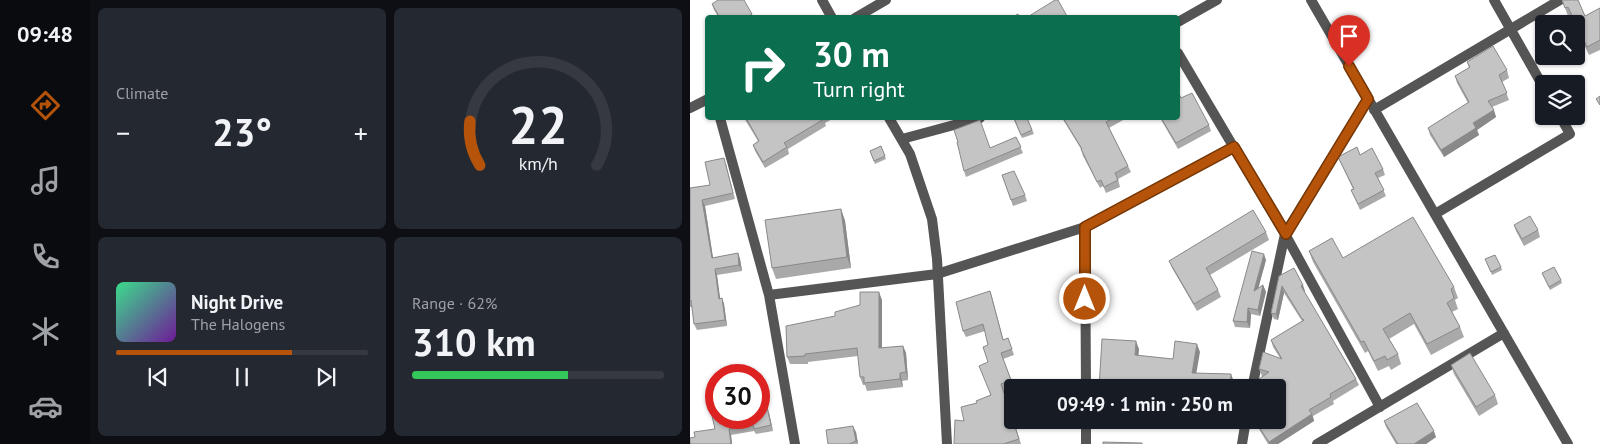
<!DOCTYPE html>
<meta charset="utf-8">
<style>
:root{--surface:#171b24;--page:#242831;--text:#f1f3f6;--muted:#9ea1a6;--line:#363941;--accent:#b45309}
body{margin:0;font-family:"PT Sans",sans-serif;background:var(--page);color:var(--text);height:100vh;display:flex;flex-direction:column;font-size:19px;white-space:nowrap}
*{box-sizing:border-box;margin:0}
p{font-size:16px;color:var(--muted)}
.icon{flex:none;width:28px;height:28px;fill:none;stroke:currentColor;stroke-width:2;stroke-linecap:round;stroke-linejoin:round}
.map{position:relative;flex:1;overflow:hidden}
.side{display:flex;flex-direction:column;gap:8px;padding:8px;background:#0d0f14;width:600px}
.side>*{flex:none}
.top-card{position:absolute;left:15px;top:15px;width:475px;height:105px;border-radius:5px;box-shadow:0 1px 4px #0004;background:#0b6e4f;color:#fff;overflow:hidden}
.tools{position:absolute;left:845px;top:15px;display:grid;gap:10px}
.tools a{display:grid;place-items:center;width:50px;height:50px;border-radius:5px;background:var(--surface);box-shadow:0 1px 4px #0004;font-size:25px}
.speed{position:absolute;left:15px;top:364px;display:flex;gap:10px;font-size:25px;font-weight:700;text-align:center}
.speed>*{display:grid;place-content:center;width:65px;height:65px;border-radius:50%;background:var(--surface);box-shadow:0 1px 4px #0004;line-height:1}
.speed .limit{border:8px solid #d22;background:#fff;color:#111}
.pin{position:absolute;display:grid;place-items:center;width:42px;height:42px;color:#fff;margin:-51px -21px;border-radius:50% 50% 50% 0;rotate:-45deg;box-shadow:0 0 5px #0007}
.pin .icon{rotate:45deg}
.me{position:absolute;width:55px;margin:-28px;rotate:0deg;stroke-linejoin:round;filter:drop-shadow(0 0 4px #0008)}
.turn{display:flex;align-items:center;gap:18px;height:105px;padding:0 25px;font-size:22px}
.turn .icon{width:65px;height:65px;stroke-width:2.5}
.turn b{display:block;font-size:35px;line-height:42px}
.big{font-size:38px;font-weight:700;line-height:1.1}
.side .widget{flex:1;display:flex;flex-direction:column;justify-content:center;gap:8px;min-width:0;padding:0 18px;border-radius:8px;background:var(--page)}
.side .dial{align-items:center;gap:0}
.dial svg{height:130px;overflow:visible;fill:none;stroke:var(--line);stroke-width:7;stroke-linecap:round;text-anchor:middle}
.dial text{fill:var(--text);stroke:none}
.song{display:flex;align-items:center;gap:15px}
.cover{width:60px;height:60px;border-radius:8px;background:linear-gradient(135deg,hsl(150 70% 55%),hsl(280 70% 35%))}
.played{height:5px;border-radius:2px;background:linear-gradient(90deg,var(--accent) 70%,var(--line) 70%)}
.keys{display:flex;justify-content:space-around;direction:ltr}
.heat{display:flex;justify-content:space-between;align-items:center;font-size:28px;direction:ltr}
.charge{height:8px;border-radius:4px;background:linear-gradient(90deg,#34c759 62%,var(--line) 0)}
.side .tiles{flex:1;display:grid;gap:8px;grid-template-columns:repeat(2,1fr)}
.trip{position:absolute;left:314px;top:379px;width:282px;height:50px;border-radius:5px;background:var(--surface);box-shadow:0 1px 4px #0004;font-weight:700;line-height:50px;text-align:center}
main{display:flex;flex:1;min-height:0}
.tabs{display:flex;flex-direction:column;width:90px;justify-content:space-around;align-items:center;background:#090b0e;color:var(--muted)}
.tabs .icon{width:35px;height:35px}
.tabs .selected{color:var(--accent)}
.tabs b{font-size:22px;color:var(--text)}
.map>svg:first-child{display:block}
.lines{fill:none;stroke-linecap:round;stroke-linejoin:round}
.street{stroke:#555;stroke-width:10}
.wall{fill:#a9a9a9}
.shaded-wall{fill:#898989}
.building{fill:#c4c4c4;stroke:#898989}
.route-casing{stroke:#753606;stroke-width:12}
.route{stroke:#b45309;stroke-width:9}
</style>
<main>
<nav class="tabs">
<b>09:48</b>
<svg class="icon selected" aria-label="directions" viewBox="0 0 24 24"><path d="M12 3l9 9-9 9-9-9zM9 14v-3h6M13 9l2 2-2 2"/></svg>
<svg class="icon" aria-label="music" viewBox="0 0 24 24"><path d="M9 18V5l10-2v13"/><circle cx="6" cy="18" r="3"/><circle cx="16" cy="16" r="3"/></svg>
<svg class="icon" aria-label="phone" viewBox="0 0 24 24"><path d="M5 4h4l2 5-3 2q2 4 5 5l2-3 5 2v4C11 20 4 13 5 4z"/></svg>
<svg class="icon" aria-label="climate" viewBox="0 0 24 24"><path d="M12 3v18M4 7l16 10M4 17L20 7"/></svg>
<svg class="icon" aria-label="car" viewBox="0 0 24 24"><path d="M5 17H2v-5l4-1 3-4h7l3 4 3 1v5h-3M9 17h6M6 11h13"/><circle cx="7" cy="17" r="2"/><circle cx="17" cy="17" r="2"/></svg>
</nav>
<section class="side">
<div class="tiles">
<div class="widget"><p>Climate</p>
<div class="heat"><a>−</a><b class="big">23°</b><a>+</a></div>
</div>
<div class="widget dial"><svg viewBox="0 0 100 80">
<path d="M14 69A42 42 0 1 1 86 69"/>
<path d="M14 69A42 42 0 0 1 8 42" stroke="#b45309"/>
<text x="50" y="56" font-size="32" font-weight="700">22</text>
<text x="50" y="72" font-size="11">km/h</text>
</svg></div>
<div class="widget">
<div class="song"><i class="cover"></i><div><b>Night Drive</b><p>The Halogens</p></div></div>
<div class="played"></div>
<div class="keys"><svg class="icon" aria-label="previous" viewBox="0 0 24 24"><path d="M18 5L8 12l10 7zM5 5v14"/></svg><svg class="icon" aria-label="pause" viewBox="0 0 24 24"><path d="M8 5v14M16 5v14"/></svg><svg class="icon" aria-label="next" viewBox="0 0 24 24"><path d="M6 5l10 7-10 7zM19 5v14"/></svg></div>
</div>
<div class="widget"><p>Range · 62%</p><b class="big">310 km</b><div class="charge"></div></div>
</div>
</section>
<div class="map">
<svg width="910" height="444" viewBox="0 0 910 444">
<rect width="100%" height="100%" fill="#fff"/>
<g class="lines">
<path class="street" d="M132 0 142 18
M621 0 878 444
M804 0 854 88
M165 18 196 0
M488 22 527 0
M488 53 595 234 690 407
M0 108 18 99
M684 110 870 0
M30 118 79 295 105 444
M199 118 220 154 242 219 247 259 257 444
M212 139 290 118
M745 214 880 134 870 116
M395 227 396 388
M79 295 247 274 395 227 544 147
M562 388 595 234 678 99
M396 420V444
M552 444 556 420
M627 444 814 333"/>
</g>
<path class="wall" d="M872 0 895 16 910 8V50L899 55 886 27V24H885L880 15 878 16Z
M22 4 62 14 63 18H29L24 10Z
M777 62 817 70 819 78 812 82 819 100 802 107 806 117 787 130 789 135 754 157 740 135 738 128 778 103 767 83 765 76 779 68Z
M491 98 519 125 521 131 488 149 470 118H488Z
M54 118H144L135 123 136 126 98 149 99 154 75 168 65 151 63 145 68 141Z
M323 118H337L344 134 332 138Z
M372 118H435V119L419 128 441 172 428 179 430 187 416 193 413 186 410 188 393 156 391 149Z
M326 137 333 153 276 177 274 171 300 148Z
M191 146 196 159 185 164 180 151Z
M670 155 693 169 695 175 688 178 696 196 670 210 661 190 663 189 648 157Z
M36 164 45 199 15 206 23 258 48 253 50 259 52 271 27 275 30 299 32 298 34 304 37 326 7 330 4 324 2 307H0V188L20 185Z
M312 175 335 195 337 201 323 206Z
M151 209 155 221 161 268 86 279 82 268Z
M824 225 848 230 850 237 834 246 826 231Z
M576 232 579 240 520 275 528 290 531 297 507 311 482 268 479 261Z
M619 251 764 287 768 298 765 300 768 309 762 312 770 327 774 337 741 355 724 324 699 339 708 354 711 364 701 370 699 366 688 371 678 351 675 353 623 262Z
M576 260 568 288 573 285 576 292 570 316 561 314 560 328 545 327 543 321Z
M797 263 811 267 812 270 802 275Z
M852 273 871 280 872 283 860 290Z
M589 276 615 291 614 292 666 379 669 385 643 401 644 404 623 416 624 421 588 444H578L569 429 566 423 588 420V388H573L569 379 574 376H572L569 369 590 358 583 347 581 340 612 321 594 293 588 320 584 319 581 313Z
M300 291 313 340 318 338 324 355 313 359 324 386 314 390 331 444H264L274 421 287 403 300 395 298 345 295 331 276 337 273 331Z
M192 300V348L213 346 216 353 218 380 212 381 213 387 177 391 175 385H173L170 377 168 356 118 362V364H100L97 357 145 316Z
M761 365 805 395 808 404 789 416 764 374Z
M79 413 83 431 66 434 64 431 41 435 42 444H0L25 429 26 418Z
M694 421 746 437 736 444H706L696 427Z
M166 432 168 444H138Z"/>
<path class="shaded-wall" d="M804 110 806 117 787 130 789 135 754 157 751 150 783 123Z
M12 200 15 206 24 264 22 258Z
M151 209 155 221 161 268 157 257Z
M48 253 50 259 52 271 49 265Z
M574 254 576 260 566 297 564 291Z
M25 269 27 275 31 305 29 299Z
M573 285 576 292 570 316 568 310Z
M613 285 615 291 613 293 611 286Z
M592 286 594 293 588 320 586 314Z
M300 291 302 297 315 346 313 340Z
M189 292 192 300V356L189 348Z
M32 298 34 304 37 326 35 320Z
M558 308 561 314 560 328 557 322Z
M446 341 449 349 448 363 445 355Z
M507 344 510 352 505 381 502 373Z
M213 346 216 353 218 380 216 372Z
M210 373 212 381 213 387 210 379Z
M541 374 544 382 543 388H540Z
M77 407 79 413 83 431 81 425Z
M622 414 624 421 588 444H579V442Z
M163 426 166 432 168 444 166 441Z
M39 429 41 435 42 444H41Z
M744 431 746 437 736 444H724Z"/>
<path class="building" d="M28 0H54L62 14 56 18H30L22 4Z
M365 0H368L378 18H336Z
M872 0H888L895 16 910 8V40L897 47 886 24 878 7 875 8Z
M328 14 330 18H321Z
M803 46 817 70 809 75 817 93 798 101 804 110 783 123 786 128 751 150 738 128 779 102 765 76 780 67 777 62Z
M488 92 491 98 502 93 519 125 486 143 471 118H488Z
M910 96V105L906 99Z
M56 118H133L134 119 94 143 97 147 73 162 63 145 69 141Z
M324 118H337L342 130 331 135Z
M373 118H424L416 122 438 166 425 173 428 180 414 187 411 180 407 182 391 149H392Z
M290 120 300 148 326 137 331 147 274 171 267 142H268L264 130Z
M191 146 195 156 184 161 180 151Z
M667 147 670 155 682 148 693 169 685 173 694 190 668 204 661 190 664 189 648 157Z
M34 158 43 193 12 200 22 258 48 253 49 265 25 269 29 299 32 298 35 320 4 324 1 300 0 301V188L20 185 15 162Z
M324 171 335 195 321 200 312 175Z
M151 209 157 257 82 268 75 220Z
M563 210 576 232 516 268 528 290 504 304 479 261Z
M840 216 848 230 832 239 824 225Z
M723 217 764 287 761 289 764 298 757 303 770 327 737 344 720 313 693 329 708 354 697 360 695 356 684 361 674 341 671 342 619 251 642 238 653 258Z
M562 251 574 254 564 291 573 285 568 310 558 308 557 322 543 321Z
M805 255 811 267 801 272 795 259Z
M864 267 871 280 859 287 852 273Z
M604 268 613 285 611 286 666 379 640 394 641 397 619 410 622 414 579 442 566 423 570 420H588V388H575L569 379 579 372 569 369 573 352 592 359 581 340 614 320 612 319 592 286 586 314 581 313 589 276Z
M300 291 313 340 318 338 322 349 311 353 321 380 311 384 329 439 313 444H264L265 420 274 421 271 407 287 403 286 401 301 395 289 366 298 362 293 347 298 345 293 324 273 331 266 302Z
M170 292H189V348L213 346 216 372 210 373V379L174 383V377H170L167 348 115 354V356L97 357 96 326 145 316V312L170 305Z
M412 339 446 341 445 355 483 359 485 341 507 344 502 373 541 374 540 388H409Z
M780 353 805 395 786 407 761 365Z
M727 403 744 431 724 444H708L694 421Z
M26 406V418H69V409L77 407 81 425 64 429 63 425 39 429 41 444H0V438L5 437 4 432 25 429 20 407Z
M163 426 166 441 159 444H138L136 430Z
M413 442 452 443V444H413Z"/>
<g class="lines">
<defs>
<path id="route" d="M395 299V227L544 147 596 234 678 99 659 66"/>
</defs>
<use href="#route" class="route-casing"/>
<use href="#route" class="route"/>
</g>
</svg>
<div class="tools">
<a><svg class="icon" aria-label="search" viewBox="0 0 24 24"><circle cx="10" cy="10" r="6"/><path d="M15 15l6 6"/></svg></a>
<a><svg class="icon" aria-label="layers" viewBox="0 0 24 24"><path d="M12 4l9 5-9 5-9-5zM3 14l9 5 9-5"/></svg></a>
</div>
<div class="speed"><div class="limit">30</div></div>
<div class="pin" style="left:659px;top:66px;background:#d93025"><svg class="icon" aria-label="arrive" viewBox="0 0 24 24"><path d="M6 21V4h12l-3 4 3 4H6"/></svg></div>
<svg class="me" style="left:395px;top:299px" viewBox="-20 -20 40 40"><circle r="17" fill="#b45309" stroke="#fff" stroke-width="3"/><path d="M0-11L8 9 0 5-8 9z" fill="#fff"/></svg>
<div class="trip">09:49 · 1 min · 250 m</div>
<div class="top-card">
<div class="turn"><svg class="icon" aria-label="right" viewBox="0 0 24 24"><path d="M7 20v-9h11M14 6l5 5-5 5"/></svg><div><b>30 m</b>Turn right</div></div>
</div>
</div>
</main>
